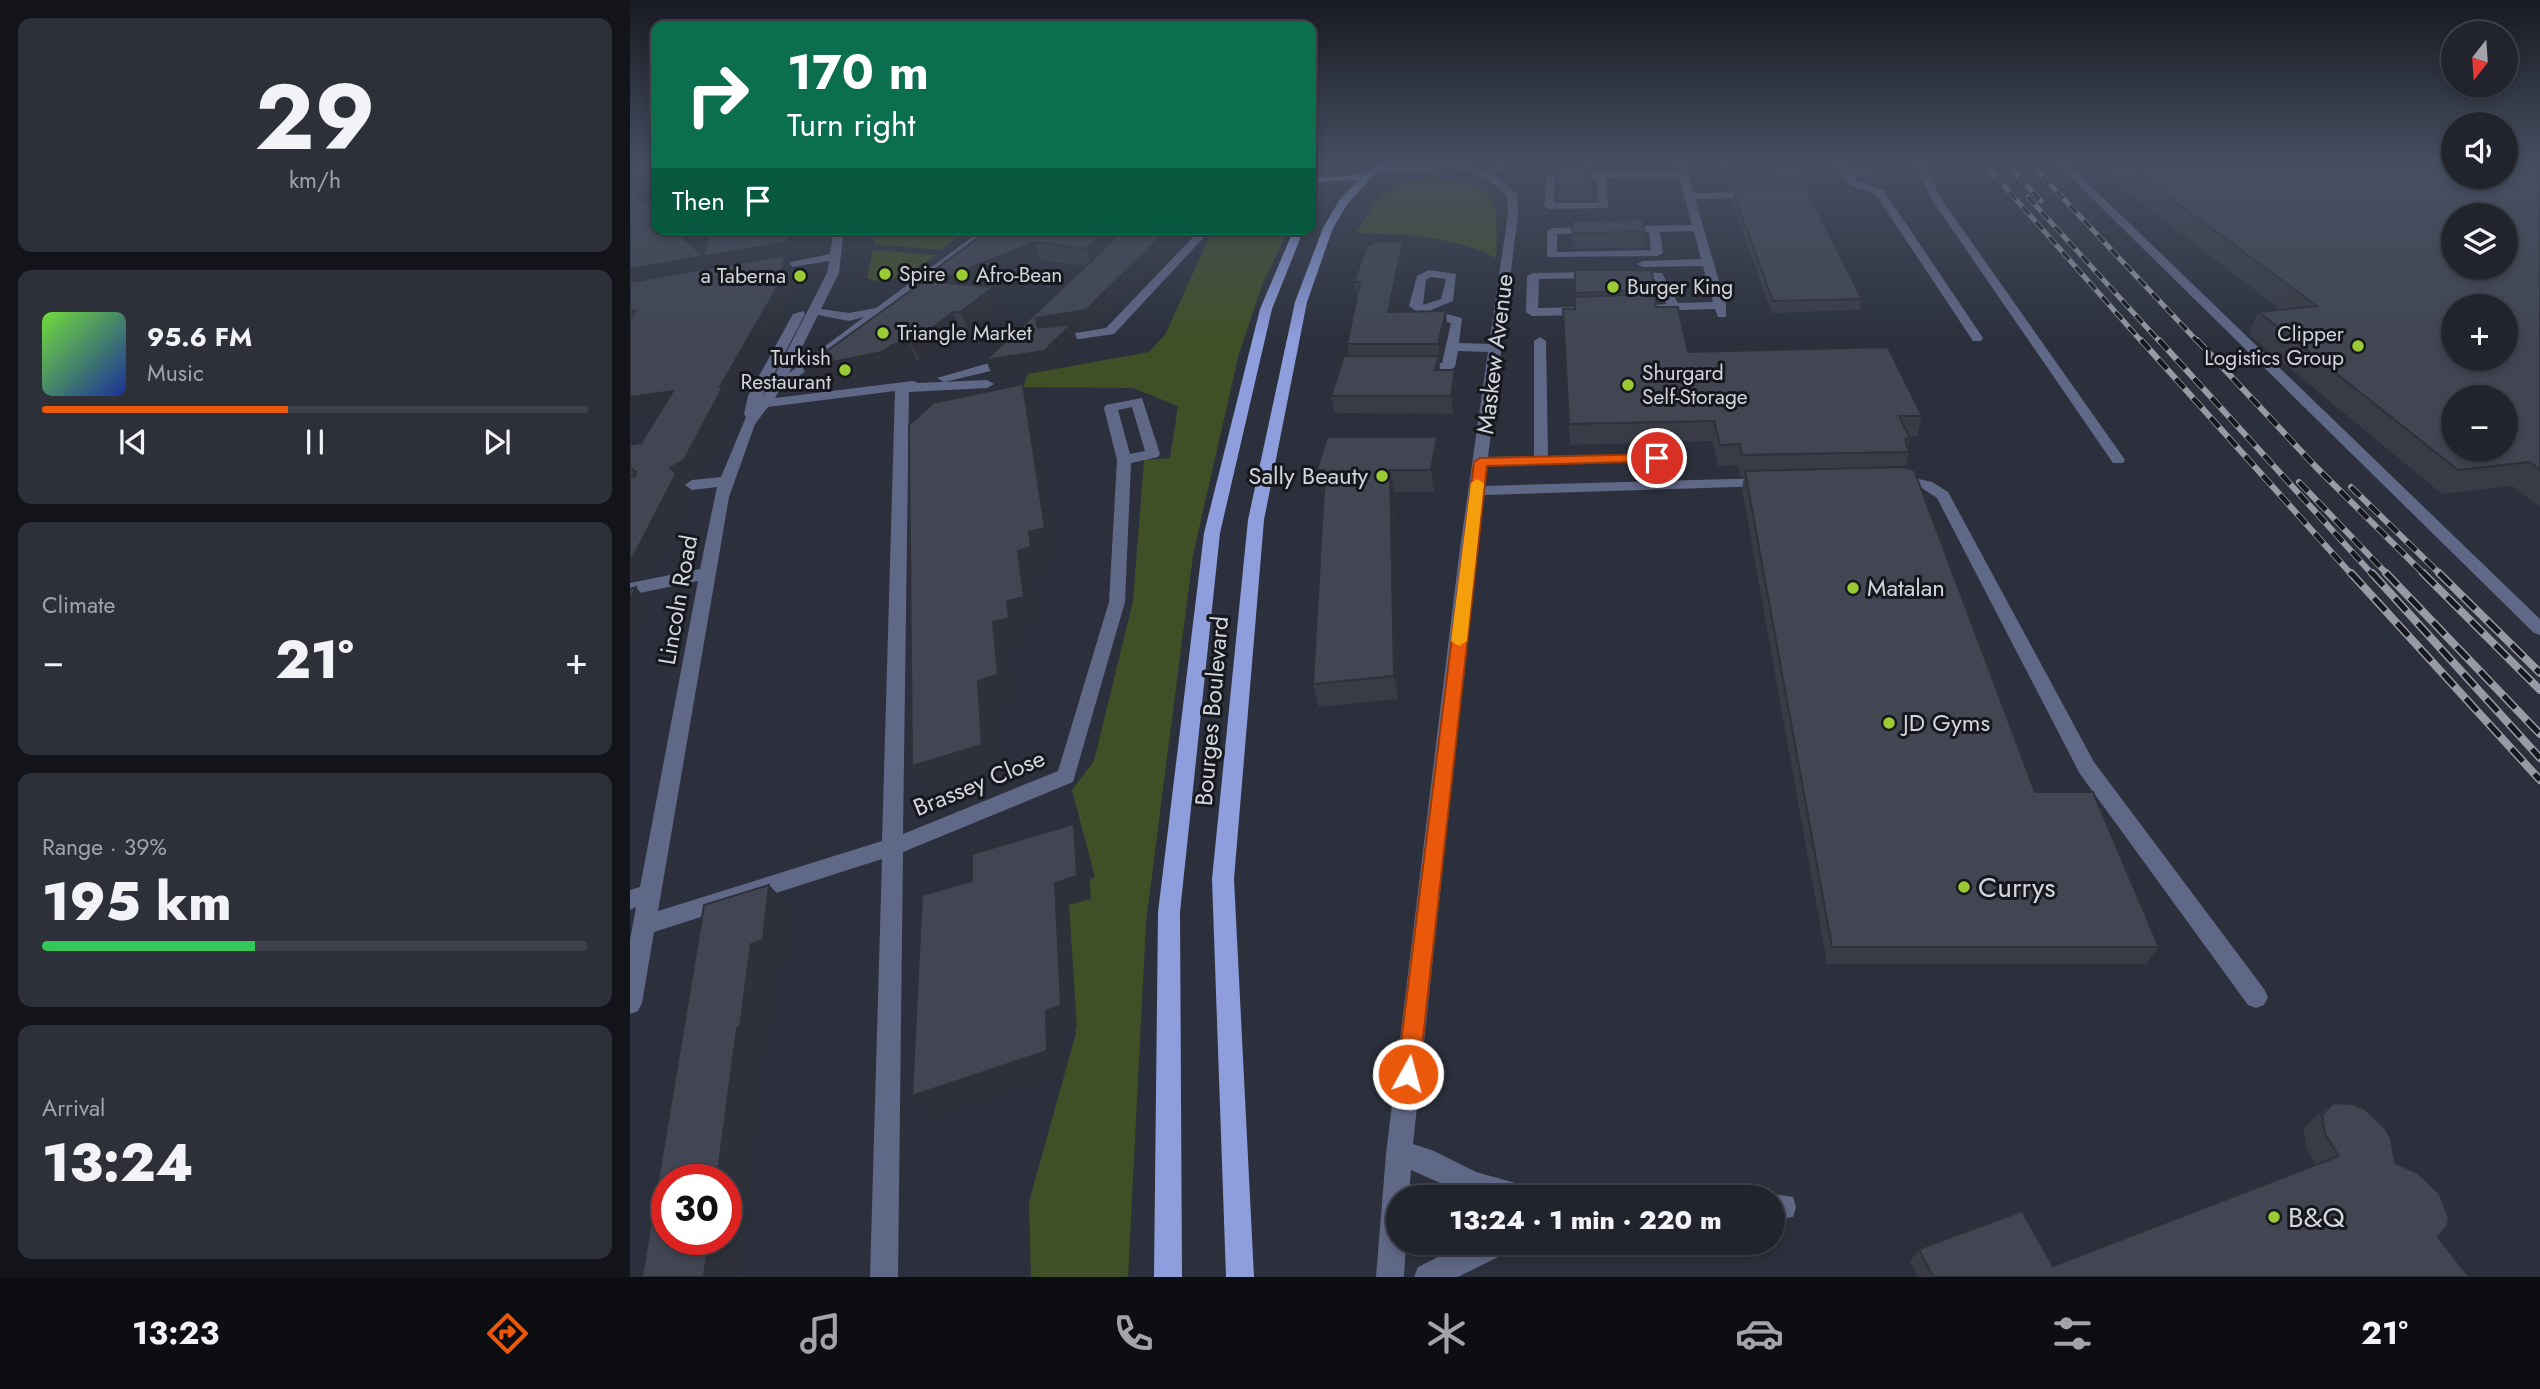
<!DOCTYPE html>
<meta charset="utf-8">
<style>
:root{--surface:#21242d;--page:#2d3039;--text:#f1f3f6;--muted:#a2a4aa;--line:#3e4149;--accent:#ea580c}
body{margin:0;font-family:Jost,sans-serif;background:var(--page);color:var(--text);height:100vh;display:flex;flex-direction:column;font-size:26px;white-space:nowrap}
*{box-sizing:border-box;margin:0}
p{font-size:23px;color:var(--muted)}
.icon{flex:none;width:38px;height:38px;fill:none;stroke:currentColor;stroke-width:2;stroke-linecap:round;stroke-linejoin:round}
.map{position:relative;flex:1;overflow:hidden}
.side{display:flex;flex-direction:column;gap:18px;padding:18px;background:#121419;width:630px}
.side>*{flex:none}
.banner{position:absolute;left:21px;top:21px;width:665px;height:214px;border-radius:14px;box-shadow:0 4px 10px #0003,0 0 0 2px var(--line);background:#0b6e4f;color:#fff;overflow:hidden}
.needle{width:46px;rotate:197deg}
.controls{position:absolute;left:1811px;top:21px;display:grid;gap:14px}
.controls a{display:grid;place-items:center;width:77px;height:77px;border-radius:50%;background:var(--surface);box-shadow:0 4px 10px #0003,0 0 0 2px var(--line);font-size:35px}
.speed{position:absolute;left:21px;top:1164px;display:flex;gap:14px;font-size:35px;font-weight:700;text-align:center}
.speed>*{display:grid;place-content:center;width:91px;height:91px;border-radius:50%;background:var(--surface);box-shadow:0 4px 10px #0003,0 0 0 2px var(--line);line-height:1}
.speed .limit{border:10px solid #d22;background:#fff;color:#111}
.pin{position:absolute;display:grid;place-items:center;width:60px;height:60px;color:#fff;margin:-30px;border:4px solid #fff;border-radius:50%;box-shadow:0 2px 7px #0007}
.me{position:absolute;width:77px;margin:-38px;rotate:7deg;stroke-linejoin:round;filter:drop-shadow(0 0 5px #0008)}
.turn{display:flex;align-items:center;gap:24px;height:147px;padding:0 21px;font-size:32px}
.turn .icon{width:91px;height:91px;stroke-width:2.5}
.turn b{display:block;font-size:49px;line-height:60px}
.then{display:flex;align-items:center;height:66px;padding:0 21px;background:#0003;gap:14px;font-size:26px}
.big{font-size:52px;font-weight:800;line-height:1.1}
.side .tile{flex:1;display:flex;flex-direction:column;justify-content:center;gap:10px;min-width:0;padding:0 24px;border-radius:14px;background:var(--page)}
.side .dial{align-items:center;gap:0}
.dial b{font-size:91px;line-height:1}
.song{display:flex;align-items:center;gap:21px}
.cover{width:84px;height:84px;border-radius:10px;background:linear-gradient(135deg,hsl(100 70% 55%),hsl(230 70% 35%))}
.played{height:7px;border-radius:4px;background:linear-gradient(90deg,var(--accent) 45%,var(--line) 45%)}
.keys{display:flex;justify-content:space-around;direction:ltr}
.heat{display:flex;justify-content:space-between;align-items:center;font-size:38px;direction:ltr}
.charge{height:10px;border-radius:5px;background:linear-gradient(90deg,#34c759 39%,var(--line) 0)}
.trip{position:absolute;left:756px;top:1185px;width:399px;height:70px;border-radius:35px;background:var(--surface);box-shadow:0 4px 10px #0003,0 0 0 2px var(--line);font-weight:800;line-height:70px;text-align:center}
.dock{display:flex;height:112px;justify-content:space-around;align-items:center;background:#0d0e12;color:var(--muted)}
.dock .icon{width:49px;height:49px}
.dock .current{color:var(--accent)}
.dock b{font-size:32px;color:var(--text)}
main{display:flex;flex:1;min-height:0}
.map>svg:first-child{display:block}
.green{fill:#405026}
.lines{fill:none;stroke-linecap:round;stroke-linejoin:round}
.minor{fill:#606887;fill-rule:evenodd}
.major{fill:#8e9edd;fill-rule:evenodd}
.rail-far2-casing{stroke:#989ba5;stroke-width:5}
.rail-far1-casing{stroke:#989ba5;stroke-width:6}
.rail-casing{stroke:#989ba5;stroke-width:8}
.rail-far2{stroke:#16181d;stroke-width:3.5;stroke-dasharray:10;stroke-linecap:butt}
.rail-far1{stroke:#16181d;stroke-width:4.5;stroke-dasharray:13;stroke-linecap:butt}
.rail{stroke:#16181d;stroke-width:5;stroke-dasharray:17;stroke-linecap:butt}
.wall{fill:#393c47}
.shaded-wall{fill:#2e313a}
.building{fill:#424653;stroke:#2e313a;stroke-width:2;fill-rule:evenodd}
.route{fill:#ea580c;stroke:#983908;stroke-width:2}
.slow{fill:#f59e0b}
.poi-dot{fill:#9acb34;stroke:#16181d;stroke-width:2.5}
.labels{text-anchor:middle;stroke-width:6;stroke-linejoin:round;paint-order:stroke}
.far-poi-label{font-size:21px;fill:#d2d5dd;stroke:#16181d;text-anchor:start}
.street-label{font-size:24px;fill:#d2d5dd;stroke:#16181d}
.poi-label{font-size:24px;fill:#d2d5dd;stroke:#16181d;text-anchor:start}
.near-poi-label{font-size:28px;fill:#d2d5dd;stroke:#16181d;text-anchor:start}
</style>
<main>
<section class="side">
<div class="tile dial"><b>29</b><p>km/h</p></div>
<div class="tile">
<div class="song"><i class="cover"></i><div><b>95.6 FM</b><p>Music</p></div></div>
<div class="played"></div>
<div class="keys"><svg class="icon" aria-label="previous" viewBox="0 0 24 24"><path d="M18 5L8 12l10 7zM5 5v14"/></svg><svg class="icon" aria-label="pause" viewBox="0 0 24 24"><path d="M8 5v14M16 5v14"/></svg><svg class="icon" aria-label="next" viewBox="0 0 24 24"><path d="M6 5l10 7-10 7zM19 5v14"/></svg></div>
</div>
<div class="tile"><p>Climate</p>
<div class="heat"><a>−</a><b class="big">21°</b><a>+</a></div>
</div>
<div class="tile"><p>Range · 39%</p><b class="big">195 km</b><div class="charge"></div></div>
<div class="tile"><p>Arrival</p><b class="big">13:24</b></div>
</section>
<div class="map">
<svg width="1910" height="1277" viewBox="0 0 1910 1277">
<rect width="100%" height="100%" fill="#2c303c"/>
<path class="green" d="M796 178C866 180 869 192 866 258 819 235 778 235 727 233 745 199 756 183 796 178Z
M242 229H339L311 250 244 244Z
M583 229H659L634 280 609 353 563 555 516 922 498 1277H401L399 1202 446 1033 428 894 465 877 442 790 464 761 503 601 514 460 540 458 548 406 503 388 393 387 398 374 519 352 535 335Z
M243 250 306 255C288 268 260 289 237 278Z"/>
<g class="lines">
<path class="minor" d="M818 162H832L856 171 871 162H883L864 175 887 194 888 214 858 457 904 456V341L910 337 916 341 918 456 1051 453 1058 457 1051 461 856 466 854 486 1137 478 1144 482 1137 486 853 495 783 1144 804 1151 846 1172 903 1188 907 1197H842L781 1170 779 1197H768V1242H776L774 1277H746L756 1154 829 556 858 352 828 351 825 367 818 371 782 370V364L812 363 821 323 793 316 779 306 787 276 799 270 826 274 823 301 801 310 832 318 829 343 859 344 878 214 877 195 854 177 837 171 750 173 745 170 750 167 823 165ZM801 277 816 279 811 299 793 305 796 280Z
M1198 162H1209L1228 181 1254 191 1353 338 1351 341H1343L1246 195 1220 185Z
M1282 162H1292L1314 203 1495 460 1493 463H1483L1304 203Z
M1425 162H1436L1910 619V635L1904 633Z
M1051 163 1056 166 1064 193 1130 192 1135 195 1130 198 1065 199 1096 305V317H1088L1085 309 1023 311V305L1036 304 1024 278H1001L995 275 1001 272 1032 273 1048 303 1083 302 1073 266 1013 267 1007 264 1013 261 1071 259 1064 231 1030 232 1033 253 1027 256 917 257V231L922 228 963 227 968 230 963 233 927 234V252L1021 250 1019 232H991L986 229 991 226 1062 225 1049 177 976 178 978 208 919 209 914 206 917 174 1048 171 1046 166ZM966 178 969 203H924L925 179Z
M204 229H214L209 273 191 309 219 313 246 308 353 229H365L149 391 145 398 283 381 288 383 357 380 364 384 357 388 279 392 273 834 428 771 479 602 487 460 474 408 476 405 512 398 530 454 528 457 501 463 495 602 443 782 273 852 268 1277H240L252 859 24 932 12 1003 8 1011 0 1014V940L6 907 0 910V890L10 887 68 581 0 595V583L70 569 87 487 62 490 55 485 62 480 91 477 116 417 114 414 118 396 163 314 173 311 175 314 132 397 137 390 197 273 199 261 138 271 132 268 200 254ZM188 315 219 321 234 317 159 373ZM265 391 252 841 28 911 99 497 125 424 138 407ZM502 407 515 451 500 454 488 410Z
M542 229H564L577 234 484 334 422 343V337L476 328 564 236Z
M903 273 969 272 975 275 969 278 909 279 908 308 957 307 963 311 957 315 902 316 896 312 897 276Z
M378 349 384 353 369 369 314 382 307 378 359 363Z
M1266 474 1302 482 1318 492 1464 762 1634 989 1638 997 1634 1005 1626 1008 1618 1005 1450 774 1307 498 1292 488 1261 481V475Z
M1143 1194 1163 1197 1166 1207 1163 1217 1143 1220V1197H1135Z
M838 1242H882L878 1252 828 1277H784L788 1267Z"/>
<path class="major" d="M753 162H764L744 175 718 203 703 228 677 302 634 520 604 879 624 1277H596L582 879 618 520 665 302 693 228 710 199 729 180 681 182V176C706 178 732 178 753 162Z
M681 187 689 195 686 204 681 207Z
M664 229H674L642 309 590 533 550 912 552 1277H524L528 912 574 533 630 309Z"/>
<defs>
<path id="rail-far2" d="M1353 162 1512 342
M1376 162 1411 201
M1399 162 1568 342
M1398 197 1530 342"/>
<path id="rail-far1" d="M1511 340 1722 575
M1529 340 1743 575
M1567 340 1685 466 1795 575
M1669 482 1758 575
M1721 487 1811 575"/>
<path id="rail" d="M1721 573 1910 780
M1742 573 1910 758
M1756 573 1910 734
M1793 573 1910 690
M1809 573 1910 673"/>
</defs>
<use href="#rail-far2" class="rail-far2-casing"/>
<use href="#rail-far1" class="rail-far1-casing"/>
<use href="#rail" class="rail-casing"/>
<use href="#rail-far2" class="rail-far2"/>
<use href="#rail-far1" class="rail-far1"/>
<use href="#rail" class="rail"/>
</g>
<path class="wall" d="M0 162 15 202 73 256 81 229H169L165 257 157 259 164 270 160 297 102 401 104 404 66 477 54 484 59 491 17 577 0 581V445L11 443 31 412 0 416Z
M915 162H1016V165H959L961 200H928L927 166H915Z
M1092 162H1166L1173 177 1171 188 1232 299 1230 310 1142 313 1103 206 1104 195H1106L1107 190H1136H1102Z
M1211 162H1259L1257 175 1226 176Z
M1477 162H1910V507L1882 486 1812 494 1618 334 1629 312 1651 310 1473 173Z
M941 221 1015 232 1014 248 943 249Z
M249 229H348L335 239 250 232Z
M349 229H551L553 236 463 328 444 331 448 342 421 369 364 379 356 360 456 266 411 260 348 286 363 287 370 305 339 331 331 330 291 362 287 360 271 363 262 370 184 387 173 368 294 282 351 235Z
M775 258 764 312 816 311 817 328 810 360H809L810 370 827 387 823 414 705 413 701 396 719 356 717 344 727 297 724 282Z
M945 270 1024 290 1023 294 1026 307 1058 352 1292 416 1287 436 1279 437 1280 439 1278 448 1279 452 1275 467 1405 792 1529 947 1516 964H1197L1112 489 1114 476H1110L1108 465 1088 466 1082 441 940 445 933 309H945Z
M807 437 810 459 804 492H764L768 699 689 707 683 684 693 492H692L687 470Z
M1703 1103 1765 1163 1808 1237 1839 1277H1288L1280 1262 1289 1249 1423 1266 1686 1165 1676 1148 1674 1129 1684 1118Z"/>
<path class="shaded-wall" d="M14 162H26V167L13 207 4 192Z
M159 229H169L165 257 157 259 164 270 160 297 102 401 104 404 66 477 54 484 59 491 17 577 0 581V560L40 468 91 390 0 287V269L157 242Z
M331 229H348L335 239Z
M479 229 484 246 462 266 456 249Z
M538 229H551L553 236 463 328 444 331 448 342 421 369 364 379 356 360 406 318Z
M405 242 411 260 313 300 305 282Z
M773 242 775 258 761 328 758 312Z
M363 287 370 305 339 331 331 312Z
M816 311 817 328 810 360 808 344Z
M323 312 331 330 291 362 282 344Z
M278 341 287 360 271 363 262 370 184 387 173 368Z
M809 356 810 374 805 370Z
M825 370 827 387 823 414 821 396Z
M393 384 403 407 426 552 410 556 413 571 400 575 407 621 390 625 392 642 376 646 382 700 362 705 368 769 299 790 282 766 348 681 363 622 377 601 388 551 399 532Z
M43 391 54 408 0 416V397Z
M807 437 810 459 804 492 801 470Z
M760 470 764 492 768 699 764 676Z
M6 587 21 605 8 636 0 638V588Z
M444 824 457 848 461 899 439 905 447 1027 433 1032 434 1071 304 1116 282 1096 416 1011 425 883Z
M139 885 162 908 157 962 145 966 136 1048 133 1049 108 1277H74L79 1239H96V1180H87L107 1028 121 944Z"/>
<path class="building" d="M0 162H14L4 192 26 213V229H44L73 256 81 229H159L157 242 0 269Z
M1098 162H1166L1173 177 1103 176Z
M1491 162H1824V177H1876V162H1910V470L1900 462 1828 470 1629 312 1687 306ZM1824 215H1876V268H1824ZM1824 306H1876V359H1824ZM1824 397H1876V450H1824Z
M959 166 961 185H927V167Z
M1175 186 1232 299 1143 301 1104 195H1108L1107 190 1169 189Z
M1012 219 1015 232 943 233 941 221Z
M360 229H479L456 249 405 242 305 282 363 287 331 312H323L282 344 278 341 262 345 252 352 173 368 294 281 292 279Z
M480 229H538L456 310 406 318 408 328 442 324 414 351 356 360 493 231Z
M744 242H773L758 312 816 311 808 344H717L730 282H724L737 245H743Z
M155 255 151 281 90 387H93L54 460 40 468 46 474 2 559 0 560V477L5 476 6 472 0 468V445L11 443 43 391 0 397V318L5 311 0 312V282Z
M945 270H1022L1024 290 945 293Z
M1025 294 1026 307H1048L1058 352 1258 347 1292 416H1269L1280 439H1275L1279 452 1112 455 1110 444 1090 445 1084 421 939 424 933 309H945V297Z
M714 356H809L805 370H825L821 396H701Z
M393 384 415 528 399 532 401 547 388 551 394 597 377 601 379 618 363 622 368 675 348 681 352 745 282 766 279 425 303 403Z
M697 437H807L801 470H760L764 676 683 684 695 470H687Z
M1271 467 1284 470 1405 792H1463L1529 947H1202L1115 471Z
M6 587 0 601V589Z
M444 824 447 876 425 883 431 1006 416 1011 417 1051 282 1096 292 895 342 881V854Z
M139 885 133 940 121 944 110 1027 107 1028 87 1180H37V1239H79L74 1277H12L74 905Z
M1703 1103 1722 1104 1735 1109 1755 1128 1761 1139 1765 1163 1788 1173 1809 1193 1819 1218 1817 1227 1808 1237 1839 1277H1303L1289 1249 1392 1211 1423 1266 1709 1156 1695 1134 1692 1115Z"/>
<linearGradient id="sky" x2="0" y2="1"><stop stop-color="#181a21"/><stop offset="0.48" stop-color="#454e61"/><stop offset="1" stop-color="#454e61" stop-opacity="0"/></linearGradient>
<rect width="1910" height="341" fill="url(#sky)"/>
<path class="route" d="M1027 454 1034 458 1032 461 857 466 789 1074 786 1082 778 1086 770 1082 767 1074 844 462 850 458Z"/>
<path class="slow" d="M847 479 854 483 837 641 829 646 821 641 841 483Z"/>
<g class="poi-dot">
<circle cx="255" cy="274" r="7"/>
<circle cx="332" cy="275" r="7"/>
<circle cx="170" cy="276" r="7"/>
<circle cx="983" cy="287" r="7"/>
<circle cx="253" cy="333" r="7"/>
<circle cx="1728" cy="346" r="7"/>
<circle cx="215" cy="370" r="7"/>
<circle cx="998" cy="385" r="7"/>
<circle cx="752" cy="476" r="7"/>
<circle cx="1223" cy="588" r="7"/>
<circle cx="1259" cy="723" r="7"/>
<circle cx="1334" cy="887" r="7"/>
<circle cx="1644" cy="1217" r="7"/>
</g>
<g class="labels">
<g class="far-poi-label">
<text x="269" y="281">Spire</text>
<text x="346" y="282">Afro-Bean</text>
<text x="156" y="283" text-anchor="end">a Taberna</text>
<text x="997" y="294">Burger King</text>
<text x="267" y="340">Triangle Market</text>
<text x="1714" y="341" text-anchor="end">Clipper<tspan x="1714" dy="24">Logistics Group</tspan></text>
<text x="201" y="365" text-anchor="end">Turkish<tspan x="201" dy="24">Restaurant</tspan></text>
<text x="1012" y="380">Shurgard<tspan x="1012" dy="24">Self-Storage</tspan></text>
</g>
<g class="street-label">
<text transform="translate(865 354) rotate(-83)" y="8">Maskew Avenue</text>
<text transform="translate(48 600) rotate(-80)" y="8">Lincoln Road</text>
<text transform="translate(582 711) rotate(-85)" y="8">Bourges Boulevard</text>
<text transform="translate(349 783) rotate(-22)" y="8">Brassey Close</text>
</g>
<g class="poi-label">
<text x="738" y="484" text-anchor="end">Sally Beauty</text>
<text x="1237" y="596">Matalan</text>
<text x="1273" y="731">JD Gyms</text>
</g>
<g class="near-poi-label">
<text x="1348" y="897">Currys</text>
<text x="1658" y="1227">B&amp;Q</text>
</g>
</g>
</svg>
<div class="controls">
<a><svg class="needle" viewBox="-14 -14 28 28"><path d="M0-13l5 13h-10z" fill="#e53935"/><path d="M0 13l5-13h-10z" fill="#a2a4aa"/></svg></a>
<a><svg class="icon" aria-label="sound" viewBox="0 0 24 24"><path d="M4 9h4l5-4v14l-5-4H4zM17 9q2 3 0 6"/></svg></a>
<a><svg class="icon" aria-label="layers" viewBox="0 0 24 24"><path d="M12 4l9 5-9 5-9-5zM3 14l9 5 9-5"/></svg></a>
<a>+</a>
<a>−</a>
</div>
<div class="speed"><div class="limit">30</div></div>
<div class="pin" style="left:1027px;top:458px;background:#d93025"><svg class="icon" aria-label="arrive" viewBox="0 0 24 24"><path d="M6 21V4h12l-3 4 3 4H6"/></svg></div>
<svg class="me" style="left:778px;top:1074px" viewBox="-20 -20 40 40"><circle r="17" fill="#ea580c" stroke="#fff" stroke-width="3"/><path d="M0-11L8 9 0 5-8 9z" fill="#fff"/></svg>
<div class="trip">13:24 · 1 min · 220 m</div>
<div class="banner">
<div class="turn"><svg class="icon" aria-label="right" viewBox="0 0 24 24"><path d="M7 20v-9h11M14 6l5 5-5 5"/></svg><div><b>170 m</b>Turn right</div></div>
<div class="then">Then<svg class="icon" aria-label="arrive" viewBox="0 0 24 24"><path d="M6 21V4h12l-3 4 3 4H6"/></svg></div>
</div>
</div>
</main>
<nav class="dock">
<b>13:23</b>
<svg class="icon current" aria-label="directions" viewBox="0 0 24 24"><path d="M12 3l9 9-9 9-9-9zM9 14v-3h6M13 9l2 2-2 2"/></svg>
<svg class="icon" aria-label="music" viewBox="0 0 24 24"><path d="M9 18V5l10-2v13"/><circle cx="6" cy="18" r="3"/><circle cx="16" cy="16" r="3"/></svg>
<svg class="icon" aria-label="phone" viewBox="0 0 24 24"><path d="M5 4h4l2 5-3 2q2 4 5 5l2-3 5 2v4C11 20 4 13 5 4z"/></svg>
<svg class="icon" aria-label="climate" viewBox="0 0 24 24"><path d="M12 3v18M4 7l16 10M4 17L20 7"/></svg>
<svg class="icon" aria-label="car" viewBox="0 0 24 24"><path d="M5 17H2v-5l4-1 3-4h7l3 4 3 1v5h-3M9 17h6M6 11h13"/><circle cx="7" cy="17" r="2"/><circle cx="17" cy="17" r="2"/></svg>
<svg class="icon" aria-label="filters" viewBox="0 0 24 24"><path d="M4 7h16M4 17h16"/><circle cx="9" cy="7" r="2"/><circle cx="15" cy="17" r="2"/></svg>
<b>21°</b>
</nav>
